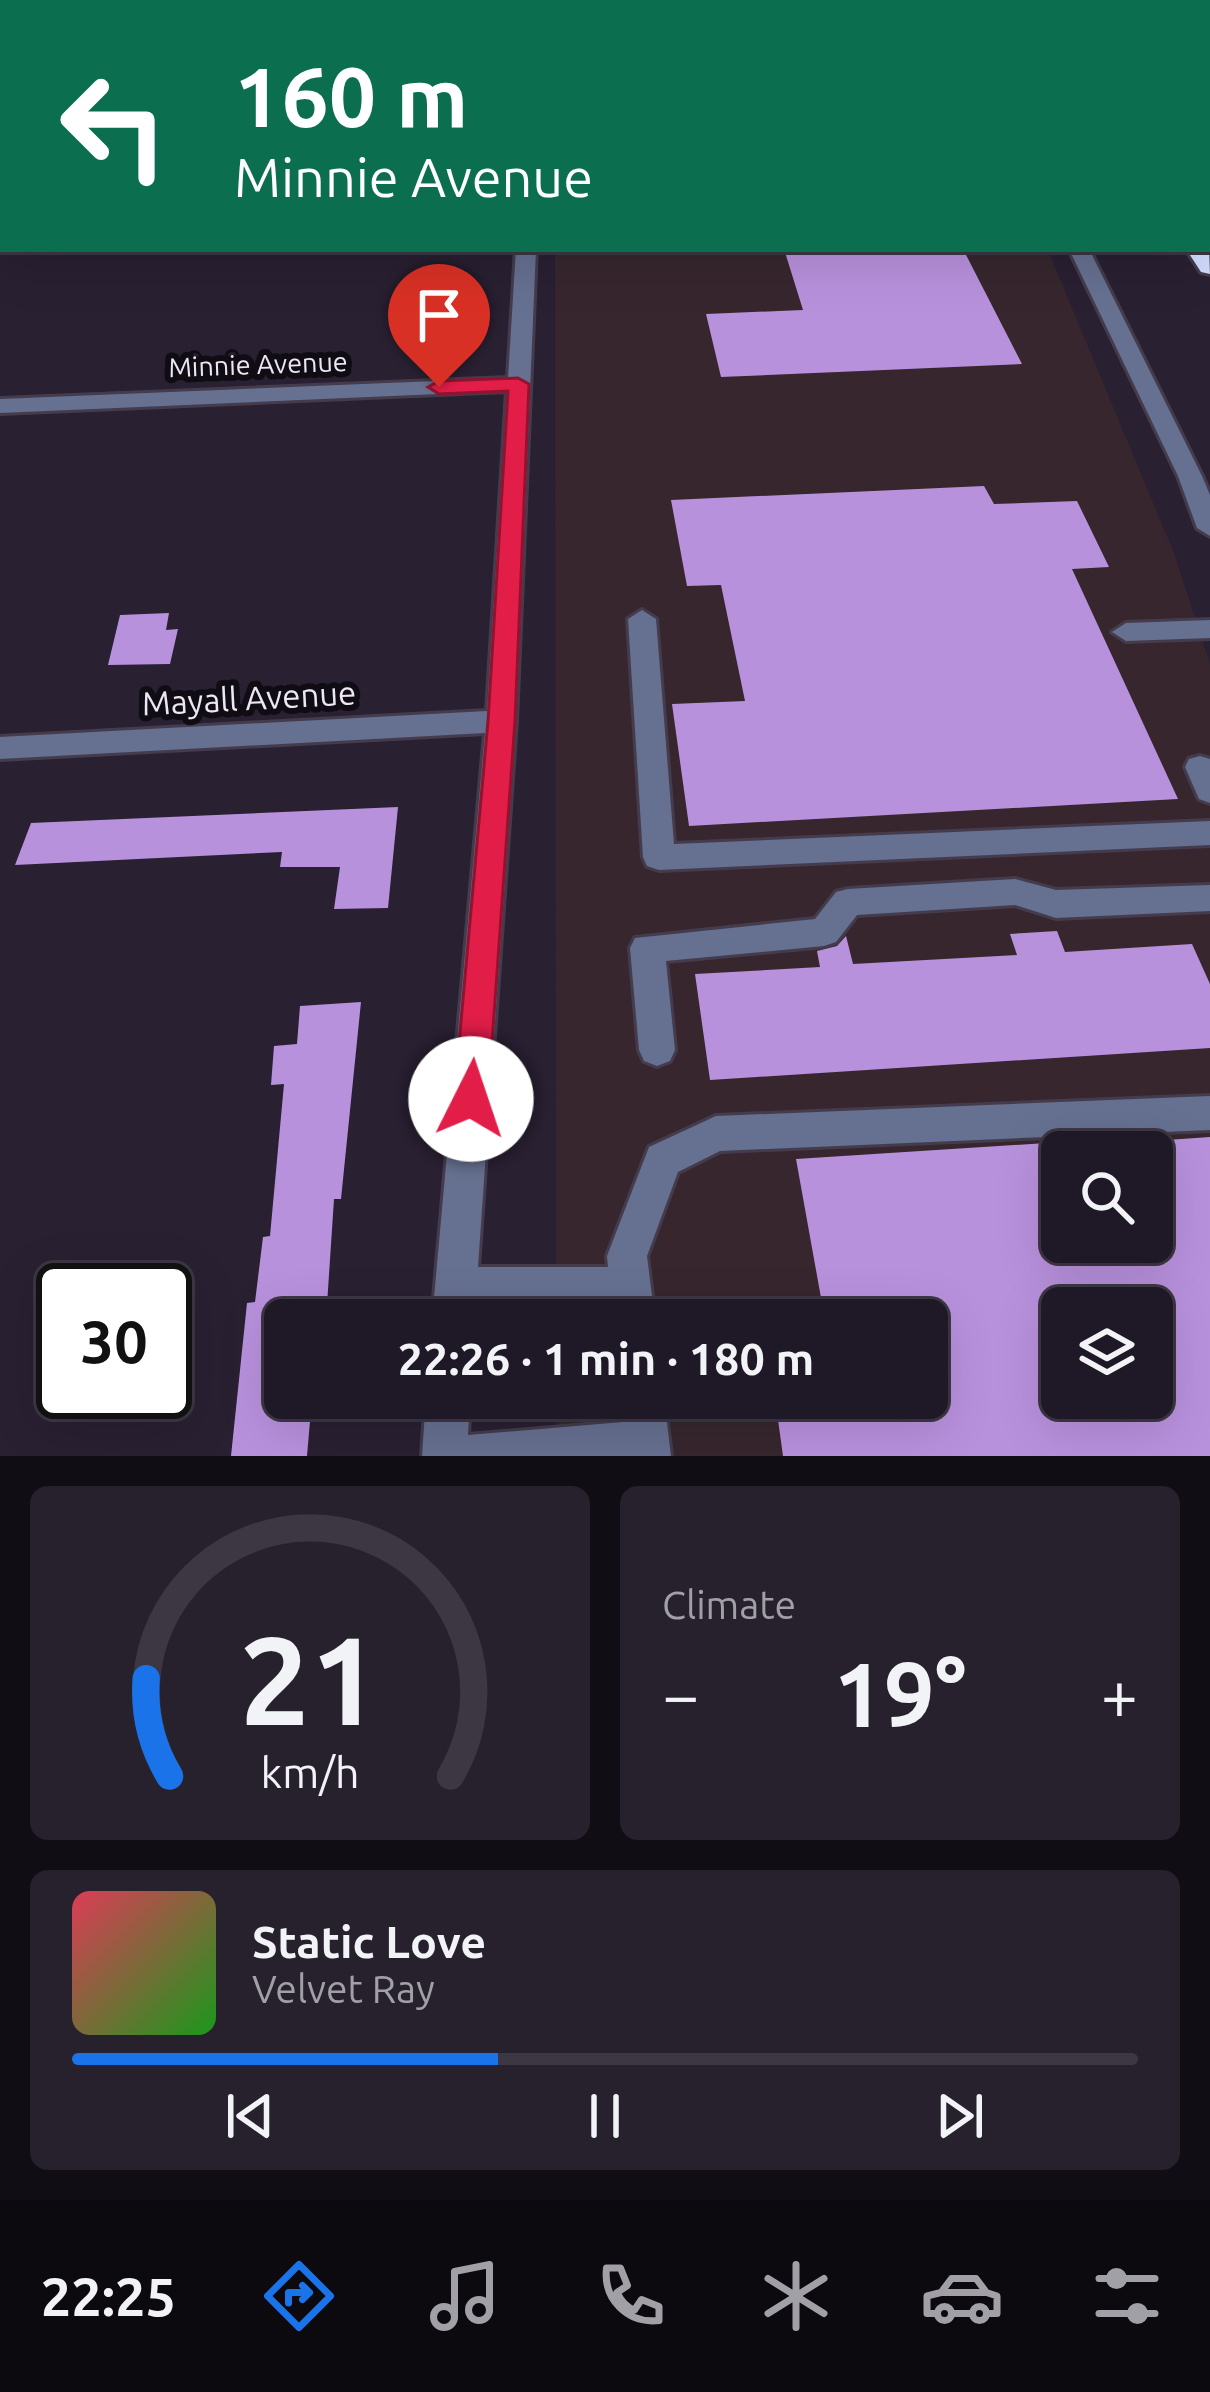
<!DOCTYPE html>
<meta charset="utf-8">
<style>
:root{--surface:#1f1826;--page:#27212e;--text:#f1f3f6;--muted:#a1a0a7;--line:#3c3743;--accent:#1a73e8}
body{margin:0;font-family:Ubuntu,sans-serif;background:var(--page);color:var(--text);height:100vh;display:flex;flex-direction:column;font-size:45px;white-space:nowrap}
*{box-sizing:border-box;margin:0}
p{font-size:39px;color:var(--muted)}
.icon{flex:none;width:66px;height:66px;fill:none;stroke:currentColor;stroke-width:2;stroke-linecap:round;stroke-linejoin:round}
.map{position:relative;height:1456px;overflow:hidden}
.sheet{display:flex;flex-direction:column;gap:30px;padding:30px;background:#110d15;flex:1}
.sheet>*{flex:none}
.guide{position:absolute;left:0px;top:0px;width:1212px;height:252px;box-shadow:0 12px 48px #0002,0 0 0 3px var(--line);background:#0b6e4f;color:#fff;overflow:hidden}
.fabs{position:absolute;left:1041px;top:1131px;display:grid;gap:24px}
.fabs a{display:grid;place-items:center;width:132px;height:132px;border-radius:18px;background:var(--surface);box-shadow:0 12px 48px #0002,0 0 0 3px var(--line);font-size:60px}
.speed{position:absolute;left:36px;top:1263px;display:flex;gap:24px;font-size:60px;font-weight:700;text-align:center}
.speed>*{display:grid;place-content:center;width:156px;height:156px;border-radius:50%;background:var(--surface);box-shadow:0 12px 48px #0002,0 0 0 3px var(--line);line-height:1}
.speed .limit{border:6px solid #111;border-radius:18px;background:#fff;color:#111}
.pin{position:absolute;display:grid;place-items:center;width:102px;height:102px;color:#fff;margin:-123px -51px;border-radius:50% 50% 50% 0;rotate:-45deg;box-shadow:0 0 12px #0007}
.pin .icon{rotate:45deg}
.me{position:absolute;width:132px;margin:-66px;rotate:4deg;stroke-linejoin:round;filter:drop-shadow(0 0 9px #0008)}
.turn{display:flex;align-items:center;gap:42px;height:252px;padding:0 36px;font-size:54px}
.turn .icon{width:156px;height:156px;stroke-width:2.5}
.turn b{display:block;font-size:84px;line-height:102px}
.big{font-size:90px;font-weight:600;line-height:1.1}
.sheet .tile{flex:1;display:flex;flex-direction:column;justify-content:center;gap:18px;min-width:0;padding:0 42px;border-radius:18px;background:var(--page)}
.sheet .dial{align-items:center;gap:0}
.dial svg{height:312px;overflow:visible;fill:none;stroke:var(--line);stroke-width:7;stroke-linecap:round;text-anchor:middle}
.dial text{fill:var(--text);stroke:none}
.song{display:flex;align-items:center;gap:36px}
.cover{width:144px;height:144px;border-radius:18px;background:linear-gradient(135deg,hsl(350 70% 55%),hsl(120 70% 35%))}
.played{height:12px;border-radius:6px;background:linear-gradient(90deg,var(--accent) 40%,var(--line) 40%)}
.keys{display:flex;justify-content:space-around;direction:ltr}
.heat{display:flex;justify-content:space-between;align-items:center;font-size:66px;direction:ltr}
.sheet .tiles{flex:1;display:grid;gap:30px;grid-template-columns:1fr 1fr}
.tile:last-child{grid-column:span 2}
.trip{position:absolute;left:264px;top:1299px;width:684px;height:120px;border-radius:18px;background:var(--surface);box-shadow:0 12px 48px #0002,0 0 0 3px var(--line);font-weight:600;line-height:120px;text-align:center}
.menu{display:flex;height:192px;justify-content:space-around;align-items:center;background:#0c0a0f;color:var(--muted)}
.menu .icon{width:84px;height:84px}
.menu .active{color:var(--accent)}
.menu b{font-size:54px;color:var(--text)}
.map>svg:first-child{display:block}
.industrial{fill:#37262e;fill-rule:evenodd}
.building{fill:#b891dd;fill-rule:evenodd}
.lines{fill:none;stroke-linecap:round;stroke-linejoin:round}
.minor-casing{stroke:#443c4d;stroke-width:6}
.highway-casing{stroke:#443c4d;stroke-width:6}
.minor{fill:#667090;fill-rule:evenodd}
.highway{fill:#d2ddfe;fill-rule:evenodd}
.route{fill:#e11d48;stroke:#92132f;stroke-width:3}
.labels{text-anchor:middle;stroke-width:12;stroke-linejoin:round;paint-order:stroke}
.far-street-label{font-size:27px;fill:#ede7f3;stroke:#100c14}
.street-label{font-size:33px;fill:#ede7f3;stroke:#100c14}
</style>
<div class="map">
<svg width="1210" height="1456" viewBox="0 0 1210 1456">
<rect width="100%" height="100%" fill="#292032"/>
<path class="industrial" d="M555 249H1046L1052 260 1174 553 1210 664V1456H557V1398H927V1320H556ZM1062 1152H1152V1242H1062ZM1062 1308H1152V1398H1062Z"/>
<path class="building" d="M784 249H963L1022 364 721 377 706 314 803 310Z
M984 486 994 504 1077 501 1109 567 1072 569 1178 799 689 826 672 704 745 701 721 585 687 586 671 500Z
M169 613 166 630 178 629 170 664 108 665 120 615Z
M398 807 388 908 334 909 340 867H280L282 852 15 865 31 823Z
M1057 931 1065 952 1192 944 1210 984V1048L710 1080 695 974 820 967 817 951 837 946 846 936 853 964 1017 955 1010 934Z
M361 1002 341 1199H334L326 1320H285V1398H312L307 1456H231L247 1303 255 1302 263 1237 270 1236 284 1084 271 1085 274 1046 297 1044 300 1006Z
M1210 1137V1456H783L775 1398H927V1320H825L796 1159 1062 1142V1242H1152V1141ZM1062 1308H1152V1398H1062Z"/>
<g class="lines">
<defs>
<path id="minor" d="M430 0H447L449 3H432Z
M810 0H827L829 3H812Z
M873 0H890L892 3H875Z
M0 29H3V39H0Z
M0 85 3 86 0 113Z
M0 185H3V197H0Z
M516 249H536L516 721 478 1267H608L607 1256 649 1147 716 1116 1210 1096V1130L720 1151 678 1172 647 1256 655 1320H613L612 1308H475L474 1320H432L485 733 0 759V737L487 711 507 391 0 413V399L508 378Z
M1069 249H1089L1202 476 1210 495V536L1197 528 1178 476Z
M642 610 656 619 674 844 1210 821V845L659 870 647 866 643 857 628 619Z
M1210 620V638L1126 641 1112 632 1126 623Z
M1200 756 1210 759V803L1199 799 1185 767 1189 759Z
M1015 879 1056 890 1210 885V911L1056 918 1015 905 857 915 836 942 824 946 666 961 675 1050 670 1061 657 1066 644 1061 639 1050 630 948 635 938 815 919 836 892 848 889Z
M426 1398H470L468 1435 623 1422 620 1398H664L671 1456H422Z"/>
<path id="highway" d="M968 0H988L990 3H970Z
M1059 0H1079L1081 3H1061Z
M1103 0H1122L1124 3H1105Z
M1209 79H1210V92H1209Z
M1209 123H1210V136H1209Z
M1186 249 1209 247 1210 274 1201 272Z"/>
</defs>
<use href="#minor" class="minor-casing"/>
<use href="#highway" class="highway-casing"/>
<use href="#minor" class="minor"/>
<use href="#highway" class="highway"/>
</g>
<path class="route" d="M518 378 529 384 515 721 488 1099 483 1109 471 1114 459 1109 454 1099 488 721 508 391 439 394 428 387 439 381Z"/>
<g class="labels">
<g class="far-street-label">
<text transform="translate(258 365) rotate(-2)" y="9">Minnie Avenue</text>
</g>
<g class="street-label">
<text transform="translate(249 698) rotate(-3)" y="12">Mayall Avenue</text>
</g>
</g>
</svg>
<div class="fabs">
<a><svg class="icon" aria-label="search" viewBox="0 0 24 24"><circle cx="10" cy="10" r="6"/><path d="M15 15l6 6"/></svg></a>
<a><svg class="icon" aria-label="layers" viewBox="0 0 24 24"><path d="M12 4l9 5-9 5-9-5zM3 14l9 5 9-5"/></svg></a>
</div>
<div class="speed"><div class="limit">30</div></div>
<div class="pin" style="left:439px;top:387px;background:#d93025"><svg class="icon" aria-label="arrive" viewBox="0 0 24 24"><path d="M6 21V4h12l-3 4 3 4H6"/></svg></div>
<svg class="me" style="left:471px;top:1099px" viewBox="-20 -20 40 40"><circle r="19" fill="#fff"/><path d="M0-13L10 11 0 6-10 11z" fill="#e11d48"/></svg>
<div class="trip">22:26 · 1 min · 180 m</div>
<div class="guide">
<div class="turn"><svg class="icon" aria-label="left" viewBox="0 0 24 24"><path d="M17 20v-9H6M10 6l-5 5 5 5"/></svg><div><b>160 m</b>Minnie Avenue</div></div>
</div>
</div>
<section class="sheet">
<div class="tiles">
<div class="tile dial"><svg viewBox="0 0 100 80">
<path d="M14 69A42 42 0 1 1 86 69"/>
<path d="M14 69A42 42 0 0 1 8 44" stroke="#1a73e8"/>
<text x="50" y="56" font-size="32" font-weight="700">21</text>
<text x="50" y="72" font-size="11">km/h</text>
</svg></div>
<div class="tile"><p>Climate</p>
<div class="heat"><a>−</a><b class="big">19°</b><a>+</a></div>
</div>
<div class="tile">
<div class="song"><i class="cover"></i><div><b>Static Love</b><p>Velvet Ray</p></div></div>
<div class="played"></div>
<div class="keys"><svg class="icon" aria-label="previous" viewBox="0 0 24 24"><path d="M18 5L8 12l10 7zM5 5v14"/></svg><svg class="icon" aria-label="pause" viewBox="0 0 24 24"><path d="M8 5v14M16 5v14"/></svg><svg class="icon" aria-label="next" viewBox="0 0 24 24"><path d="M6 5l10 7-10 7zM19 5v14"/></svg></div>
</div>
</div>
</section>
<nav class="menu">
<b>22:25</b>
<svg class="icon active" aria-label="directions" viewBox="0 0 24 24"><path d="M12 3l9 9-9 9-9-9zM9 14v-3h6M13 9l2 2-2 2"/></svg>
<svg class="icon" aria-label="music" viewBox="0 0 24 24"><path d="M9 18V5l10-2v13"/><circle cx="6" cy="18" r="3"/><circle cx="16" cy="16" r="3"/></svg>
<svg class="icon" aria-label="phone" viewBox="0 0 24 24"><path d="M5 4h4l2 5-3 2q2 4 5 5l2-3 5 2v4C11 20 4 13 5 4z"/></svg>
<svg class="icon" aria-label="climate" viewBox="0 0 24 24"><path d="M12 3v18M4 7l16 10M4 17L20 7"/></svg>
<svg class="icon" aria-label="car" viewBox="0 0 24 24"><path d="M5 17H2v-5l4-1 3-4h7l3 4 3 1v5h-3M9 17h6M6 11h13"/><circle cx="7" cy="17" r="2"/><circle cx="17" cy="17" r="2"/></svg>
<svg class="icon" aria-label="filters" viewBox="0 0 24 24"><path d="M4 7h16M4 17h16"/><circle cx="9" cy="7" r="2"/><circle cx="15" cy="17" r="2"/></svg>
</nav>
